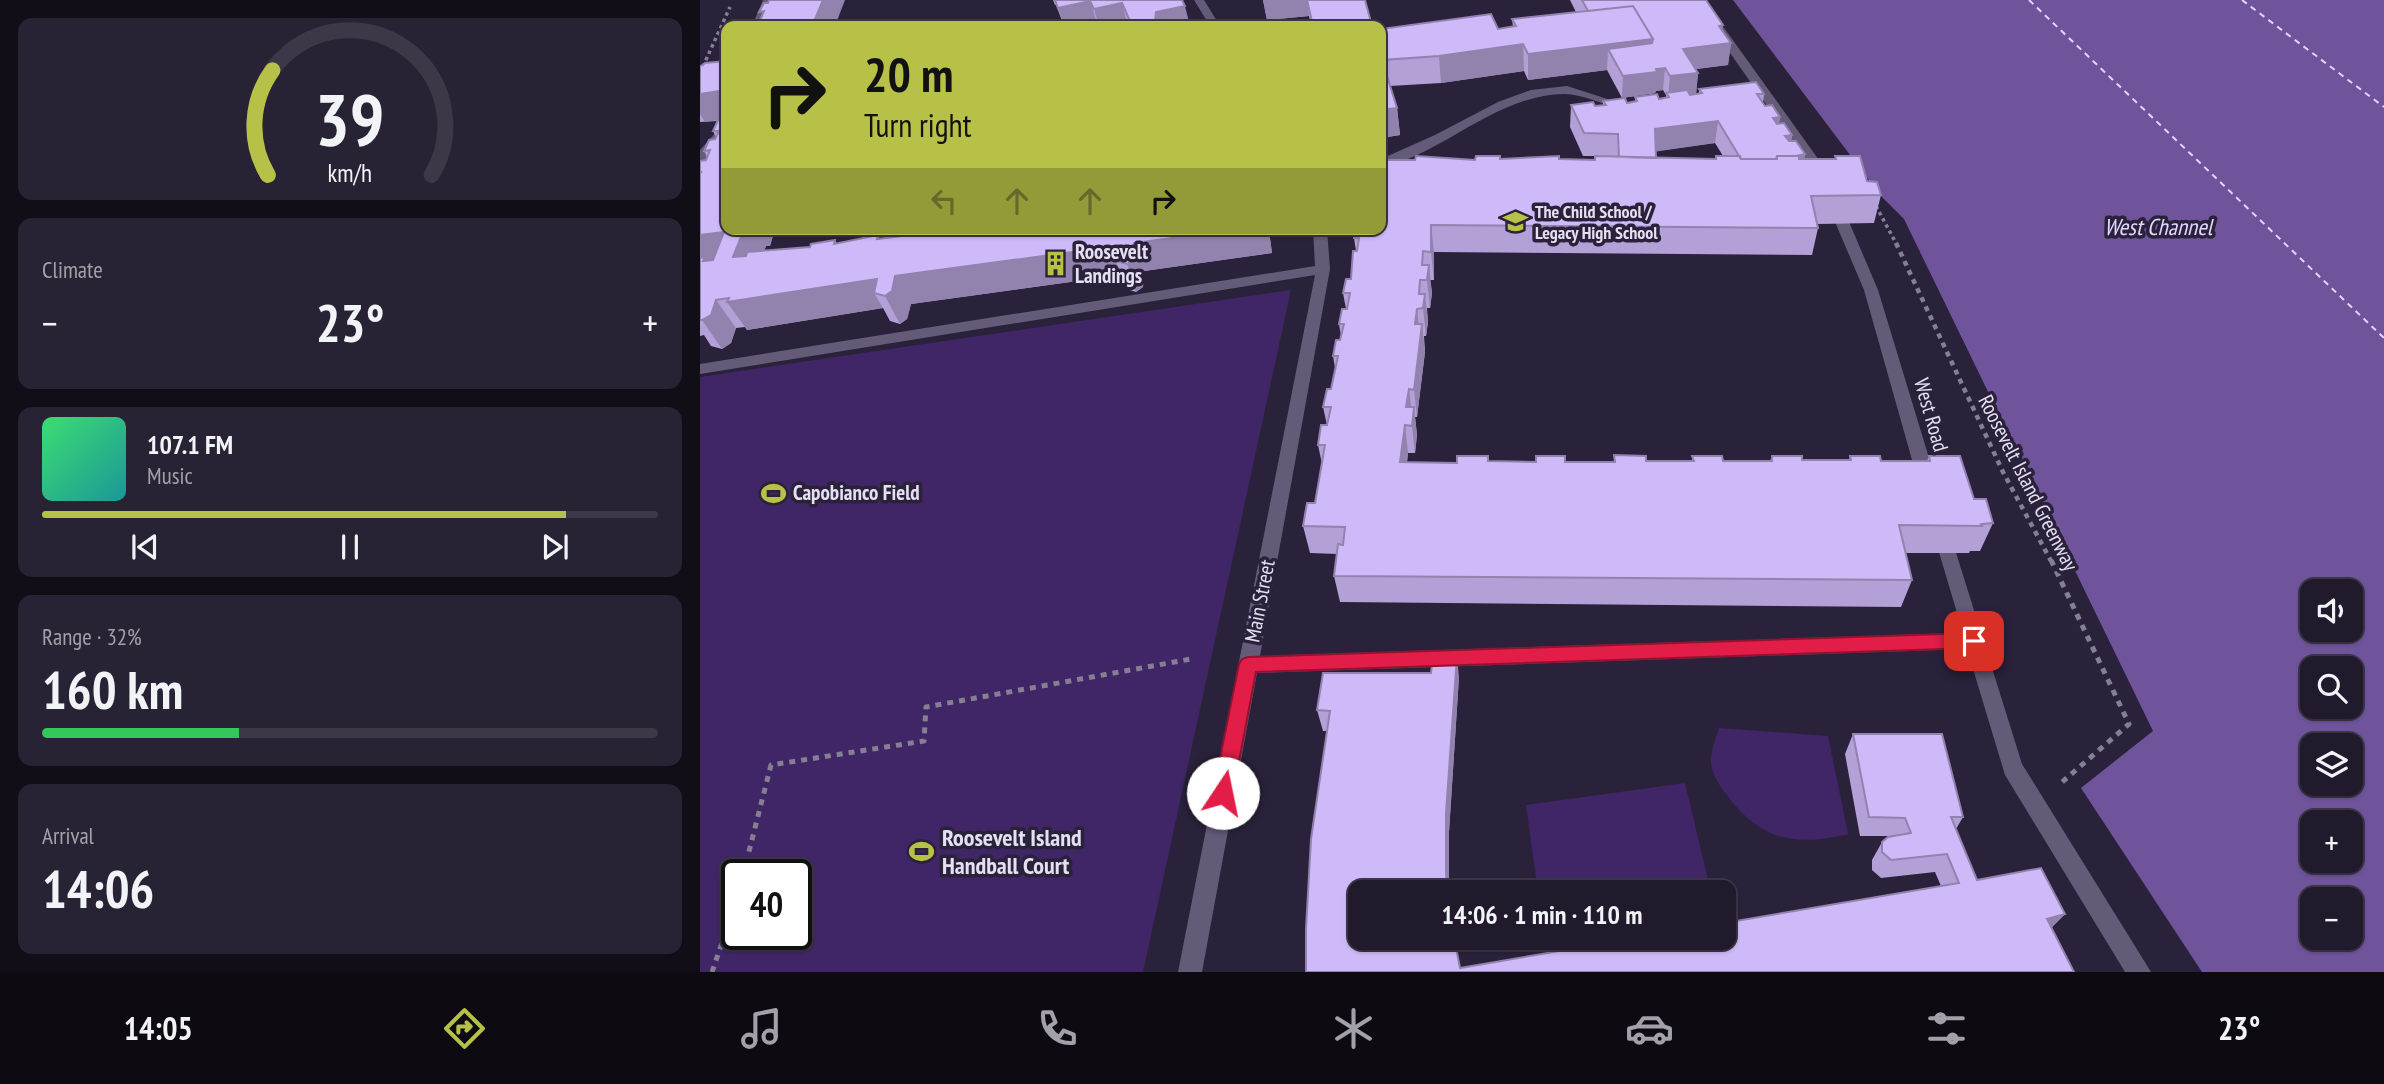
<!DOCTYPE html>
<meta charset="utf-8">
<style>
:root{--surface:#201a2c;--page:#282334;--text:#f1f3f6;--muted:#a2a1a9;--line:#3d3848;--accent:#b8c147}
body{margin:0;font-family:"PT Sans Narrow",sans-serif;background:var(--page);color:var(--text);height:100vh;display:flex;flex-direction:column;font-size:26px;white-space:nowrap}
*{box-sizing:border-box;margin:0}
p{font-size:23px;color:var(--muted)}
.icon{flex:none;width:38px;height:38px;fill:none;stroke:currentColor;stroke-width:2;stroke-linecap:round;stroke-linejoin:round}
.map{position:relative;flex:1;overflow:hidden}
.panel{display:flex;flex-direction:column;gap:18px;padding:18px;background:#120e18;width:700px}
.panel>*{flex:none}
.guide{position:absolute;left:21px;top:21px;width:665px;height:214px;border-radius:14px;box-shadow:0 2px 5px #0004,0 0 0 2px var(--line);background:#b8c147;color:#111;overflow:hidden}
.tools{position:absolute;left:1600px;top:579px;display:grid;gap:14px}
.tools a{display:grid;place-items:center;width:63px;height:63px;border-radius:14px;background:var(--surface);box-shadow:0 2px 5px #0004,0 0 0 2px var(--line);font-size:35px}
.speed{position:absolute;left:21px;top:859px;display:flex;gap:14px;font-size:35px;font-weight:700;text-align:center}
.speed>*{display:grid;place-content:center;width:91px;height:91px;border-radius:50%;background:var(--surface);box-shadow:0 2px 5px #0004,0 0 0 2px var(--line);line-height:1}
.speed .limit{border:4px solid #111;border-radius:10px;background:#fff;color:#111}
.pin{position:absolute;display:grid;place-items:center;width:60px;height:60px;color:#fff;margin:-30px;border-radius:14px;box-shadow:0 4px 10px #0006}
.me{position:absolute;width:77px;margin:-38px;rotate:11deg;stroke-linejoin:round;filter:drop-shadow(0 0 5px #0008)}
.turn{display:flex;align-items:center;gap:24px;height:147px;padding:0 28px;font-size:32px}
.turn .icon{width:91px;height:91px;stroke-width:2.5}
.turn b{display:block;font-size:49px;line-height:60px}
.lanes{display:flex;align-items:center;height:66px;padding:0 28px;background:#0003;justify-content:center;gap:35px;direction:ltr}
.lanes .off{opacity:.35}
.big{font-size:52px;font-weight:600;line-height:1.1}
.panel .card{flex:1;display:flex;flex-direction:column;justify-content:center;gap:10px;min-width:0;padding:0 24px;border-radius:14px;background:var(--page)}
.panel .dial{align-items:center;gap:0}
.dial svg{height:182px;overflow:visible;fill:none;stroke:var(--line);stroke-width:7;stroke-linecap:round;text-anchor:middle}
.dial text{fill:var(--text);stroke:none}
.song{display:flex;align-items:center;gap:21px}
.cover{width:84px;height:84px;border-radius:10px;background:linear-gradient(135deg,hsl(140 70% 55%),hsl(180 70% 35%))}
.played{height:7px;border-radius:4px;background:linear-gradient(90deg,var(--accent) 85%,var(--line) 85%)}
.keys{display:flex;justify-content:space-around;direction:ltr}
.heat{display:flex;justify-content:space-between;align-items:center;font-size:38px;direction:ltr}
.charge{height:10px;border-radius:5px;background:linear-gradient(90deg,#34c759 32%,var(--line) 0)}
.trip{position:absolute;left:648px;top:880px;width:388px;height:70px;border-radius:14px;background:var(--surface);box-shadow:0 2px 5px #0004,0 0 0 2px var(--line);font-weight:600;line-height:70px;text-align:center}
.tab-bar{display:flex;height:112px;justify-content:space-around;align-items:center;background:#0d0a12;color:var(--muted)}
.tab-bar .icon{width:49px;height:49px}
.tab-bar .on{color:var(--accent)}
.tab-bar b{font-size:32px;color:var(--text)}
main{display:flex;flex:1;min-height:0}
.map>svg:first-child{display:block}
.green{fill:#402666;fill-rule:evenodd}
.water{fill:#6f549b;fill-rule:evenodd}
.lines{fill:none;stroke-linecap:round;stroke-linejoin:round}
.ferry{stroke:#e2d5fe;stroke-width:2;stroke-dasharray:6 5;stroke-linecap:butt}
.path-far2{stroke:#867f94;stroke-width:3.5;stroke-dasharray:3.5 3.5;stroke-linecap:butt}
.path-far1{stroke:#867f94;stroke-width:4.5;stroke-dasharray:5 5;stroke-linecap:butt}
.path{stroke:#867f94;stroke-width:5;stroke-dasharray:6 6;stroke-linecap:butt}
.minor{fill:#645b78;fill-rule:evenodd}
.wall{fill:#b2a0d6;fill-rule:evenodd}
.shaded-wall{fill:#9182ae}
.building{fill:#cfbaf9;stroke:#9182ae;stroke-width:2}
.route{fill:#e11d48;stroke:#92132f;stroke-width:2}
.labels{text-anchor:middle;stroke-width:7;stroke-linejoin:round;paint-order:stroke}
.far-poi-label{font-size:18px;font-weight:bold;fill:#e5e0f1;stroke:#2a223b;text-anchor:start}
.poi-label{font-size:21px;font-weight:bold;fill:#e5e0f1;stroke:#2a223b;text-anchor:start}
.street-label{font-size:21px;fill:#e5e0f1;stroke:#2a223b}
.water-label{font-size:23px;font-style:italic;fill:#e2d5fe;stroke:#2a223b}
.near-poi-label{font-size:24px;font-weight:bold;fill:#e5e0f1;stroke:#2a223b;text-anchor:start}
</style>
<main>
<section class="panel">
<div class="card dial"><svg viewBox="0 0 100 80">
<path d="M14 69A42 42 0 1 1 86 69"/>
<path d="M14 69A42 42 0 0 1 16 23" stroke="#b8c147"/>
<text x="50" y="56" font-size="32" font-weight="700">39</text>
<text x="50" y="72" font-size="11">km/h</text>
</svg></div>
<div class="card"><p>Climate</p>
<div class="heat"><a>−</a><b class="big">23°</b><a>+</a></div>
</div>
<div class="card">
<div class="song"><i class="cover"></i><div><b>107.1 FM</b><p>Music</p></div></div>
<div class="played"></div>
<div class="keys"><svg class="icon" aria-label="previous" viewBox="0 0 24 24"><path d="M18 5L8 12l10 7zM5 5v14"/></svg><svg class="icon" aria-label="pause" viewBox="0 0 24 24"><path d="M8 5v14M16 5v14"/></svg><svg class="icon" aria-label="next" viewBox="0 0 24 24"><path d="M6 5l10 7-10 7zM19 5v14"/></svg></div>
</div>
<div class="card"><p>Range · 32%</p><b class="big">160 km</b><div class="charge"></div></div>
<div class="card"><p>Arrival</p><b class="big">14:06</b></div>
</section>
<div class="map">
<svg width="1684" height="972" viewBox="0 0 1684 972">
<rect width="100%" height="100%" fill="#2a223b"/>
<path class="green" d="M591 290 443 972H0V377ZM96 875V934H37V875Z
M1019 728 1128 736 1148 834C1093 847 1060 840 1026 794 1019 785 1010 771 1011 760 1011 750 1016 738 1019 728Z
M985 783 1009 884 952 892H838L826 805Z"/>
<path class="water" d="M1033 0H1684V972H1502L1381 788 1453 731 1204 219 1181 196ZM1612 592H1650V630H1612ZM1612 668H1650V707H1612ZM1612 746H1650V784H1612ZM1612 822H1650V861H1612ZM1612 900H1650V938H1612Z"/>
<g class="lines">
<path class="ferry" d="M1329 0 1684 338
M1542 0 1684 107"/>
<path class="path-far2" d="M0 73 30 7
M1176 206 1197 245"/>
<path class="path-far1" d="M1196 243 1303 472 1351 561"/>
<path class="path" d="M1351 560 1429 724 1361 783
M43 875 71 765 224 741 226 707 491 659
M12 972 37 899"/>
<path class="minor" d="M63 0H73L62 26H52Z
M494 0H504L520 26H510Z
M993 0H1004L1129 174V180H1119Z
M867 86 932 107 926 111C907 106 883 94 864 94 796 95 745 153 681 168V159L735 135 798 102 831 90Z
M26 118V136L5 161 0 162V150L16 132 22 119Z
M1134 199 1141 203 1178 290 1236 481 1233 486H1221L1218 481 1164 290 1127 203Z
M613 229H627L630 269 560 656 1263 633 1233 532 1236 527H1248L1322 764 1451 972H1425L1305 775 1267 649 557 673 502 972H478L615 275 0 374V364L615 266Z"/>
</g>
<path class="wall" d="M353 0H482L490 26H364L356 5H355Z
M563 0H665L672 26H611L609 16 567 20Z
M870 0H1006L1023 31 1031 43 1028 65 995 69 998 73 996 94H999V89L1064 94 1063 103 1065 106 1080 117 1079 123 1092 135 1091 141 1105 154 1104 159H1135V156L1167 181 1181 195 1174 223 1118 224V228L1112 255 734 252V280H730L732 293 730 308H727L728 322 726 336H724L725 352 717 417H715L717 435 715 453H708L707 462 757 463 788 461 914 462V455L946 461H992V456L1023 461H1070L1072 456 1102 460H1149L1150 456 1181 461H1227L1229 456 1274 499 1293 523 1280 551H1270L1269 553H1205L1212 580 1201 607 640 602 634 576 637 554 610 553 603 526 615 503 622 464 618 445 627 425 623 407 631 389 635 368 633 356 641 336 639 324 646 309 643 293 651 279 656 251 654 238 775 160H895V156H883L870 127 871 105 895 106H903V101L927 103 935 102V97L959 99 966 98V95L963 90 956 91 955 93 922 98 907 70 828 80 824 71 741 83 690 86 697 108 700 135 681 138V29H798L813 27 812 19 876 12ZM1015 143 1023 156H1016L1015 159 956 158V151Z
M26 61V229H75L70 246H66L64 251 110 247 135 240 137 244 178 235 180 239 217 234 234 229H576L569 231 572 253 444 271 443 287 436 292 426 289 421 275 211 304 207 319 200 324 190 321 183 308 47 330 45 327 36 328 31 343 22 349 11 346 4 335 0 336V161L6 160 7 157 4 151 16 137 13 131 18 121 0 122V66Z
M759 677 749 832V892H660L760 968 1241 886 1235 872 1181 878 1172 870V860L1182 842 1192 836H1160L1145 754 1153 734 1263 817 1256 829 1277 880 1365 914 1351 928 1374 972H606L627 731H623L617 710Z"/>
<path class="shaded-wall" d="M123 0H145L135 26H116L115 19Z
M563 0H607L609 16 567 20Z
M390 1 398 26H364L358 8Z
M422 3 428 26H399L394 9Z
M485 6 490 26H457L455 20 456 12Z
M1023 25 1021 44 1031 43 1028 65 981 71 983 49 1019 26Z
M953 39 951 65 908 49 907 70 828 80V54Z
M823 44 824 71 741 83 739 56Z
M965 68 963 90 956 91 955 93 922 98 923 76Z
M998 73 996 95 968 98 970 76Z
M26 90V119L5 122 0 114V94Z
M697 108 700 135 681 138V110Z
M1080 117 1076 139 1073 118Z
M1018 121 1015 143 953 152 955 129Z
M1092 135 1088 157 1085 136Z
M1105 154 1101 177 1096 155Z
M731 225 734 252V280L731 252Z
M44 229H75L70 246H66L52 285 0 265V235Z
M538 229H576L569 231 572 253 444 271 443 287 436 292 427 264 434 243Z
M417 246 416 261 421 275 211 304 207 319 200 324 185 296 174 293 183 308 47 330 27 302 195 276Z
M729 265 732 293 730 308 727 280Z
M725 294 728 322 726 336 723 308Z
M16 300 36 328 31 343 22 349 2 320Z
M717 309 720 337 715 324Z
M722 324 725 352 717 417 714 390Z
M709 389 712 417 706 407Z
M714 407 717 435 715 453 712 426Z
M705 425 708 453 704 490 700 462Z
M757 656 759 677 749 832V892H747L746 870V813Z
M1365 914 1349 930 1347 919Z"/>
<path class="building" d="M69 0H123L115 19H120L116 26H52L58 25 64 11 59 12 64 3H68Z
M355 0H482L485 6 456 12 455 20 469 18V26H371V24L430 21 422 3 394 9 390 1 358 8Z
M607 0H665L672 26H613Z
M882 0H1006L1023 25 1019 26 1031 43 983 49 998 73 970 76 965 68 956 69 957 72 923 76 908 49 952 43 953 39 933 6 888 11Z
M933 6 953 39 828 54 823 44 739 56 682 60 697 108 681 110V29L791 14 798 29 816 26 812 19Z
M26 61V90L0 94V66L3 65 5 63Z
M1056 82 1064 94H1057L1065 106 1072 105 1080 117 1073 118 1077 124 1084 123 1092 135 1085 136 1089 141H1096L1105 154 1096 156H1077L1076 159H1041L1018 121 955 129 956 158 919 157 918 134 884 133 871 105 893 102 895 106 906 105 903 101 925 98 927 103 937 101 935 97 957 94 959 99 969 97 966 93 987 90 990 95 1002 93 999 89Z
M26 116V229H44L33 257 46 256 47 252 110 247 111 244 135 240 134 244 178 235 177 239 217 234 218 231 234 229H538L434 243V259L427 264 416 261 417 246 195 276 192 291 185 296 174 293 177 279 27 302 29 298 16 300 11 315 2 320H0V258L5 257 3 261 13 260 24 232 0 235V174L1 172H0V161L6 160 10 150 4 151 9 140 15 139 19 131H13L18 120H24Z
M716 156 775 160 776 156H800V159L859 156V159L895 160V156L1016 159V156H1040L1041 159H1077V156H1099V159H1136L1135 156H1160L1167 181 1177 182 1181 195 1111 196 1118 228 731 225V252L723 251 722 265H729L727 280H720L719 294H725L723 308 717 309 715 324H722L714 390 709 389 706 407H714L712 426 705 425 700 462 757 463V456H788V461L836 462V456H865V462H915L914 455 946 456V461H994L992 456H1022L1023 461H1072V456H1102V460H1151L1150 456H1180L1181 461H1230L1229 456H1260L1274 499H1286L1293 523 1281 524 1282 526 1199 525 1212 580 634 576 638 544 643 545 645 527 603 526 607 503H615L625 445H618L621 425H627L631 407H623L627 389H631L638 356H633L636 340H640L644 324H639L642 309H647L650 293H643L646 279H651L653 251H657L659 238H654L655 229H681V160H715Z
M733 656H757L746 813V870L747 892H660V938H754L760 968 935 938H1024V923L1259 883 1247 854 1191 860 1182 852V842L1188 837 1211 833 1205 818 1169 817 1153 734H1242L1263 817H1251L1277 880 1341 868 1365 914 1347 919 1374 972H606V929L611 839 630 711 617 710 623 673H731Z"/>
<path class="route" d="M1274 633 1281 636 1283 641 1281 646 1274 648 556 672 533 793 530 799 523 802 516 799 513 793 539 664 542 659 548 657Z"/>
<defs>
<symbol id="school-bare" viewBox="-9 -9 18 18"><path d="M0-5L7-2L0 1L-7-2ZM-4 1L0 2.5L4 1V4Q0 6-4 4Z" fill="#b8c147" stroke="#2a223b" stroke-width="2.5" paint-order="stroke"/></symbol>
<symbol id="building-bare" viewBox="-9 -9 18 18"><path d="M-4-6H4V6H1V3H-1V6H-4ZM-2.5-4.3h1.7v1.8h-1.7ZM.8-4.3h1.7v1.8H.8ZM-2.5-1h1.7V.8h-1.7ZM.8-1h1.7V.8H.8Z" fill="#b8c147" stroke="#2a223b" stroke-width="2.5" paint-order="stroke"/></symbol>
<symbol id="stadium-bare" viewBox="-9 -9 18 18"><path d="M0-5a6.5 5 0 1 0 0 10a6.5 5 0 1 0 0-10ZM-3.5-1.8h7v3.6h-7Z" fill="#b8c147" stroke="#2a223b" stroke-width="2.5" paint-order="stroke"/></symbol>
</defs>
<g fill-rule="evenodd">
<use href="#school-bare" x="798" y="204" width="35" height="35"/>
<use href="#building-bare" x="338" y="246" width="35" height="35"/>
<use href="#stadium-bare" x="56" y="476" width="35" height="35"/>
<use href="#stadium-bare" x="204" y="834" width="35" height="35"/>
</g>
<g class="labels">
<g class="far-poi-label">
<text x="835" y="218">The Child School /<tspan x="835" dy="21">Legacy High School</tspan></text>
</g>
<g class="poi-label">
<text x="375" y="259">Roosevelt<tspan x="375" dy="24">Landings</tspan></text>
<text x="93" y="500">Capobianco Field</text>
</g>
<g class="street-label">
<text transform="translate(1231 415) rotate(74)" y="7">West Road</text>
<text transform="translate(1328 483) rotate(63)" y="7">Roosevelt Island Greenway</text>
<text transform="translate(560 601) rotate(-79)" y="7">Main Street</text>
</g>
<g class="water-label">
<text x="1458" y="235">West Channel</text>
</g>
<g class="near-poi-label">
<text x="242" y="846">Roosevelt Island<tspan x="242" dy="28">Handball Court</tspan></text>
</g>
</g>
</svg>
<div class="tools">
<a><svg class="icon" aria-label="sound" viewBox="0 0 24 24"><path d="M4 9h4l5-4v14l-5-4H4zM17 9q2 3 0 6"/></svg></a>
<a><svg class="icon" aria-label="search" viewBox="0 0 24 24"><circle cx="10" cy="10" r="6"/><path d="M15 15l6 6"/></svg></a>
<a><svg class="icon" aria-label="layers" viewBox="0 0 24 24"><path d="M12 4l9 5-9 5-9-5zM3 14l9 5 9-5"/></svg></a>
<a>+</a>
<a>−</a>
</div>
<div class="speed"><div class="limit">40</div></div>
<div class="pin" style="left:1274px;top:641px;background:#d93025"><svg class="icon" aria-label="arrive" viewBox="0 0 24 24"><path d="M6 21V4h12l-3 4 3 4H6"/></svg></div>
<svg class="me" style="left:523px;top:793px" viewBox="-20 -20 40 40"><circle r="19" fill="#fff"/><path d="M0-13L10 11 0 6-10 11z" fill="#e11d48"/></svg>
<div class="trip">14:06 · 1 min · 110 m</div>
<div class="guide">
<div class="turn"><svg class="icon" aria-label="right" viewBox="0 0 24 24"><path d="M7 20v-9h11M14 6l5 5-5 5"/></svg><div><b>20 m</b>Turn right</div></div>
<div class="lanes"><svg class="icon off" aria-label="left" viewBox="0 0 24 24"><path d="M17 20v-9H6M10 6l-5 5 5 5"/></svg><svg class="icon off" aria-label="ahead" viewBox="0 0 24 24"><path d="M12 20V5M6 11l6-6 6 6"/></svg><svg class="icon off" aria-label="ahead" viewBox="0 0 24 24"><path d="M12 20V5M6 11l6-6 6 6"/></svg><svg class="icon" aria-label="right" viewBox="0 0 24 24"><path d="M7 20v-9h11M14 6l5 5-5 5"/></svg></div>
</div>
</div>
</main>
<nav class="tab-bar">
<b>14:05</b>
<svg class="icon on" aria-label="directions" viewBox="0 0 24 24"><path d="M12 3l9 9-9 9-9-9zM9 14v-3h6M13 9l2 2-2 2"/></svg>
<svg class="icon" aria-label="music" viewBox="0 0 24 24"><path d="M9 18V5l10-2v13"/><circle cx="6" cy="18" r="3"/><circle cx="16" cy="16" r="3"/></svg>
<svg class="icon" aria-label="phone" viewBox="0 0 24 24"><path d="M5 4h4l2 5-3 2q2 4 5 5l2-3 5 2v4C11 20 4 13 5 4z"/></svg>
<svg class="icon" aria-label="climate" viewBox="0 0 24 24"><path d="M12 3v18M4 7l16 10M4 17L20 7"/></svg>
<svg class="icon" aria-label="car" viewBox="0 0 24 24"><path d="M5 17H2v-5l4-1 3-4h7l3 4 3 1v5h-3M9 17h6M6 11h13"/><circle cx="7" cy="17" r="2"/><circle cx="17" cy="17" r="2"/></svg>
<svg class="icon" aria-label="filters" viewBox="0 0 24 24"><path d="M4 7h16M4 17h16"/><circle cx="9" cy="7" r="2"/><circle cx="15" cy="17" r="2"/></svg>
<b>23°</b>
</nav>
